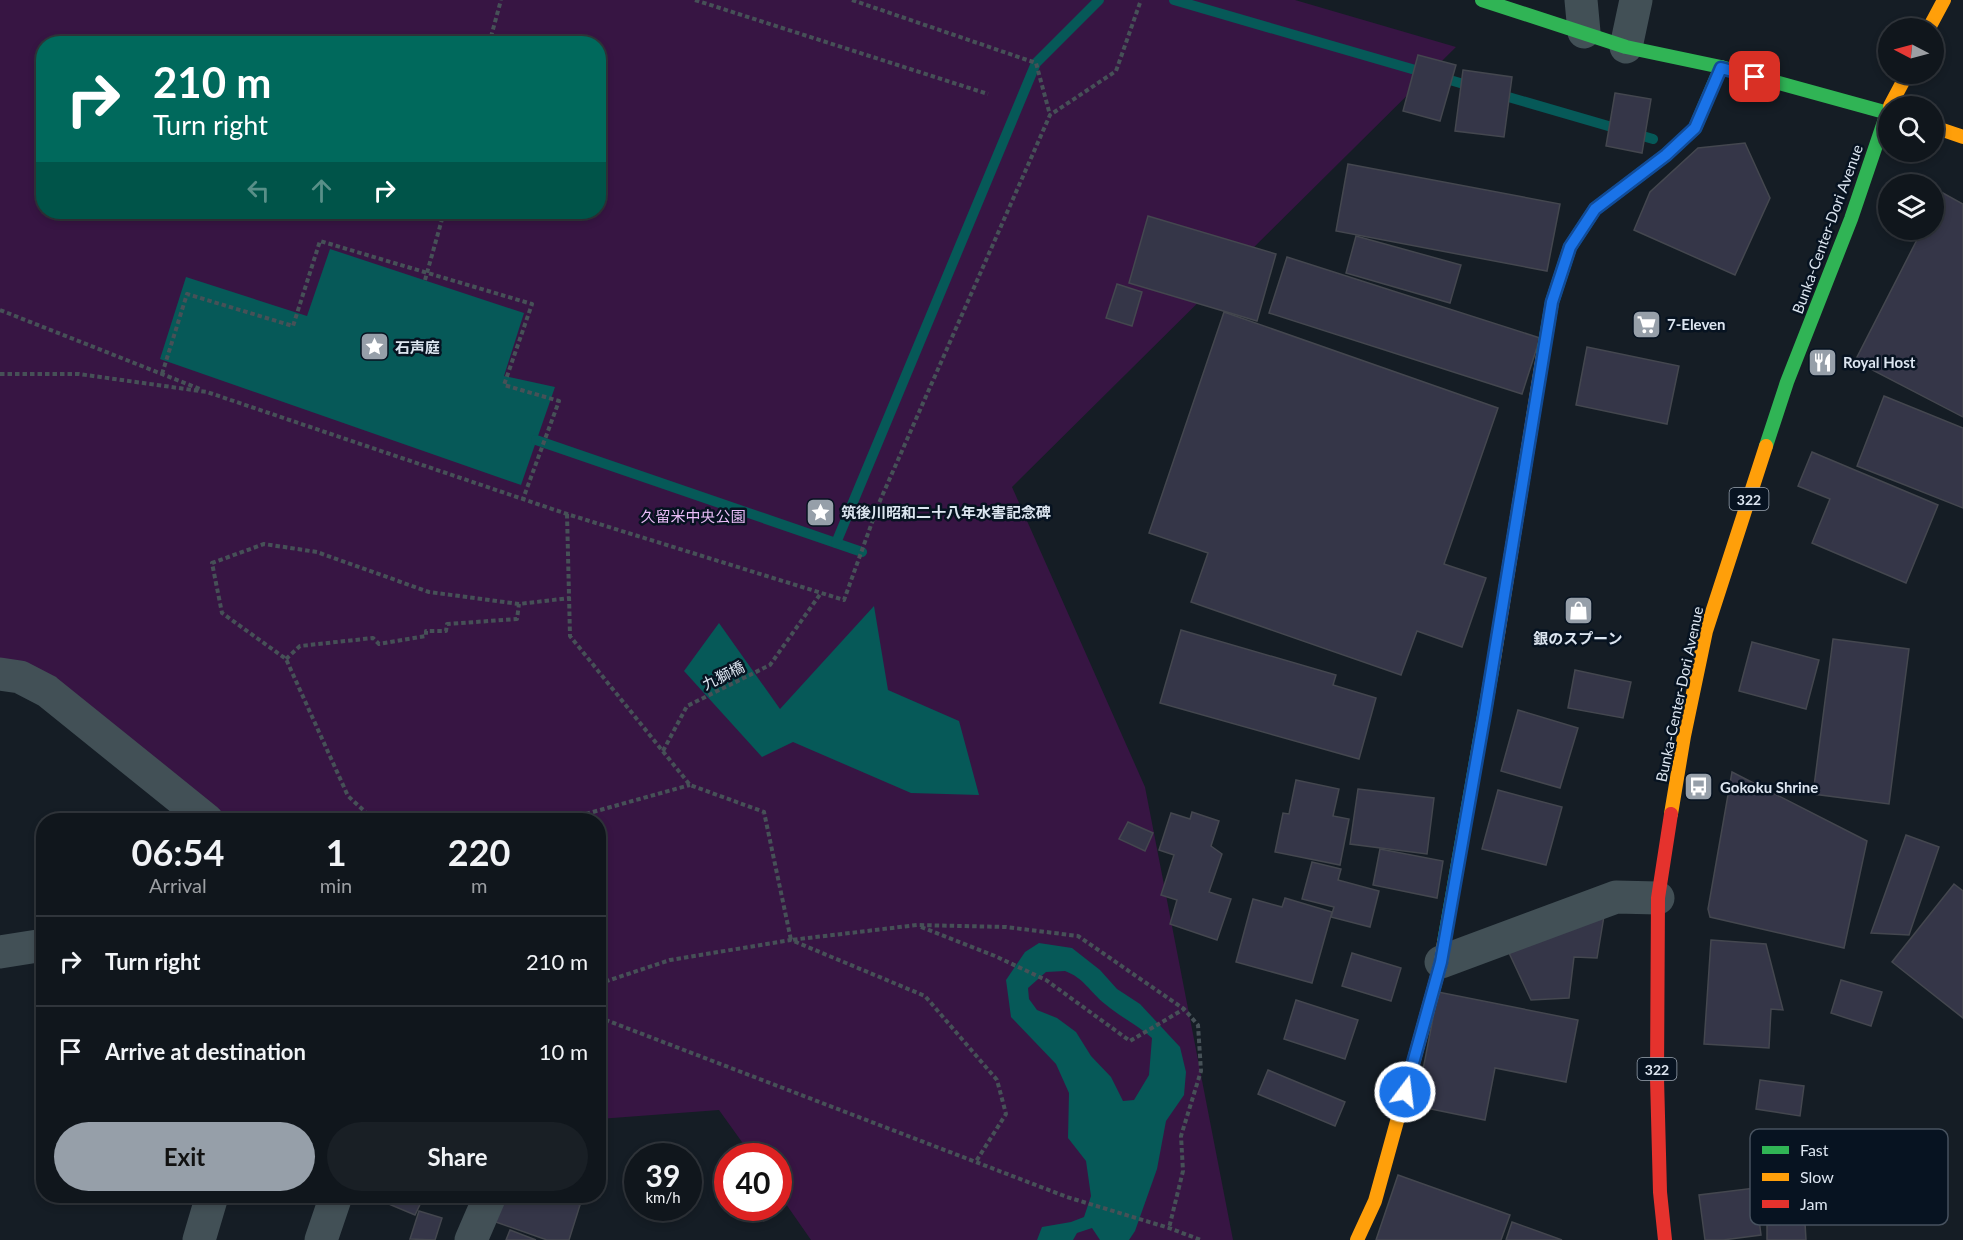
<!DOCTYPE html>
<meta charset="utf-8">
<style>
:root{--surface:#10161c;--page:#191f25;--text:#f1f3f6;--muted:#9c9fa3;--line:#30353b;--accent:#969fa9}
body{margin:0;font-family:Lato,"Noto Sans JP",sans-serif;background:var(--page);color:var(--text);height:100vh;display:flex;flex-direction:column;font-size:22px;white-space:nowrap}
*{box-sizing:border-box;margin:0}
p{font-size:20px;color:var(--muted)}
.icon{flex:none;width:33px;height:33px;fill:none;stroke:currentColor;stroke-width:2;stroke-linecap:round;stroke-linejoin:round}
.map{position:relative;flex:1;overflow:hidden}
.panel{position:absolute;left:36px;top:813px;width:570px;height:390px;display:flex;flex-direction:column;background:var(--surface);border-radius:24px;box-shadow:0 3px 9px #0003,0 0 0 2px var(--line)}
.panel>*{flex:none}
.hud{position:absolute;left:36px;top:36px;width:570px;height:183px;border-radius:24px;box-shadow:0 3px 9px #0003,0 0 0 2px var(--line);background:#00695c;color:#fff;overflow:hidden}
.needle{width:39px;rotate:276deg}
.buttons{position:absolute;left:1878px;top:18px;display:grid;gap:12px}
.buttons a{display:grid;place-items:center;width:66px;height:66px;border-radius:50%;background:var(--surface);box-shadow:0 3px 9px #0003,0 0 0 2px var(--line);font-size:30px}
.speed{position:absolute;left:624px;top:1143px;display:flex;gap:12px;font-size:30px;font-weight:700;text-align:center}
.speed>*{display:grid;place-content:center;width:78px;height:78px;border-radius:50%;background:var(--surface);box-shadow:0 3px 9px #0003,0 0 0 2px var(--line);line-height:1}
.speed small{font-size:15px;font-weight:400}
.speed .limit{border:9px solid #d22;background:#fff;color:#111}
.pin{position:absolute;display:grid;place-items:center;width:51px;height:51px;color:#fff;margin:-26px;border-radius:12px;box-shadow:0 3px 9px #0006}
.me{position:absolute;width:66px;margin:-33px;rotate:15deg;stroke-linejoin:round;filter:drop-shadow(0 0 4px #0008)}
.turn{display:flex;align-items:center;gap:21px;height:126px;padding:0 18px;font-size:27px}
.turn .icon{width:78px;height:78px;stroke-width:2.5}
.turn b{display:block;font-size:42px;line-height:51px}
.lanes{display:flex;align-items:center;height:57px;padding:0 18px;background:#0003;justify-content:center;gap:30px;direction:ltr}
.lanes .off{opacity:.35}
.eta{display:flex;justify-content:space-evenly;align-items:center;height:102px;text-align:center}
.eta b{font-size:36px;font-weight:700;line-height:42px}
.button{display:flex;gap:12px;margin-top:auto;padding:12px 18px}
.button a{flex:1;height:69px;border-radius:36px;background:var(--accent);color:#111;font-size:24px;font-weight:700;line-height:69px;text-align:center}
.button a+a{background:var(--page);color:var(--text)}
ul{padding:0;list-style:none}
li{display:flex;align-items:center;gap:18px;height:90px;padding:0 18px;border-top:2px solid var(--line)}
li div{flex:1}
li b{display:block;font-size:22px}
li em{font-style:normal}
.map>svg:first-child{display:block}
.green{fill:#371543;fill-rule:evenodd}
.water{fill:#065958;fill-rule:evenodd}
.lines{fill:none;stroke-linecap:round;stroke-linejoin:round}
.stream{stroke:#065958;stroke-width:10}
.building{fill:#353648;stroke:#44474f;stroke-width:1.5}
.path{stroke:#465157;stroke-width:4;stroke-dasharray:4.5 3;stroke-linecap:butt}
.street{stroke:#425056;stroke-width:33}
.fast{stroke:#30b455;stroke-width:14}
.slow{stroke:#ff9f0a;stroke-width:14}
.jam{stroke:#e5322d;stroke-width:14}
.route-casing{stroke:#114b97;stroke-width:15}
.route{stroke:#1a73e8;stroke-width:10}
.labels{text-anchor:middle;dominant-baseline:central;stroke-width:5;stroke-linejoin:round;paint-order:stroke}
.shield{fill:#071321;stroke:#9ca6b2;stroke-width:1.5}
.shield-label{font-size:14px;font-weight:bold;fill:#dce5f0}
.street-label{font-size:15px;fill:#dce5f0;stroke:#071321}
.poi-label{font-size:15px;font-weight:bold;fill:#dce5f0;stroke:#071321;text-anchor:start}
.park-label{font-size:15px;fill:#e9bdf7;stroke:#071321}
.key{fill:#071321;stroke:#47525f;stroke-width:1.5}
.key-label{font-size:16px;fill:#dce5f0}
</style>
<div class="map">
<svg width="1963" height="1240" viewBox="0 0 1963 1240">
<rect width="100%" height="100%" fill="#151d25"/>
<path class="green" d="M0 0H1295L1456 47 1012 487 1145 787 1233 1240H811L779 1194 778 1156H752L719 1110 599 1119 598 820H215L0 660ZM44 44H598V212H44Z"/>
<g class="water">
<polygon points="330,249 524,313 504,376 555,387 521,485 160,359 186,277 307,316"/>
<polygon points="874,606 888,690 959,721 979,795 911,793 793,742 762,757 684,671 719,623 780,709"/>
<path d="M1039 943 1072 948 1100 970 1117 989 1140 1004 1180 1047 1186 1072 1184 1095 1166 1121 1157 1169 1135 1231 1129 1240H1100L1092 1228 1077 1233 1073 1240H1037L1042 1227 1071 1222 1084 1217 1091 1196 1086 1161 1068 1138 1069 1093 1056 1064 1011 1017 1006 980 1025 952ZM1065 971C1084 978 1090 992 1105 1004 1120 1017 1138 1025 1152 1038L1149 1075 1134 1100 1123 1101 1111 1077 1091 1056 1076 1032 1057 1018 1037 1010 1029 999 1028 988 1046 972Z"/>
</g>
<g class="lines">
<g class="stream">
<polyline points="1174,0 1474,87"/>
<polyline points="1498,94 1653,139"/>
<polyline points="536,440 862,552"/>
<polyline points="836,543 1036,63 1099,0"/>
</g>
</g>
<g class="building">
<polygon points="1418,55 1456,65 1440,121 1403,111"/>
<polygon points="1463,70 1512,77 1504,137 1455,131"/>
<polygon points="1615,93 1651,99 1642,153 1606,146"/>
<polygon points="1745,143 1770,198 1735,275 1634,230 1650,192 1698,148"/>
<polygon points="1348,164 1560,204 1547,271 1336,231"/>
<polygon points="1941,192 1963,204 1963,417 1855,361 1922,230 1934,230 1934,207"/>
<polygon points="1148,216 1276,254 1257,321 1129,283"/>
<polygon points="1356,236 1461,265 1450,303 1346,273"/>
<polygon points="1287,257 1540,338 1522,394 1269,313"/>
<polygon points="1117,284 1142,292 1132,326 1106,318"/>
<polygon points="1224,312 1498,408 1444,564 1486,578 1462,647 1417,631 1401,675 1191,602 1208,553 1149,533"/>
<polygon points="1587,347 1679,366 1667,424 1576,405"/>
<polygon points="1884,396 1963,428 1963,508 1857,466"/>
<polygon points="1812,452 1938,505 1906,583 1812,543 1830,499 1798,486"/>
<polygon points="1181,630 1336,675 1333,685 1376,698 1359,759 1160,703"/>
<polygon points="1833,639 1909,649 1889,804 1813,794"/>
<polygon points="1752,642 1819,660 1806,709 1739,691"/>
<polygon points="1575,670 1631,682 1623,718 1568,708"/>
<polygon points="1518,710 1578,728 1560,788 1501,771"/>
<polygon points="1732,772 1867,841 1844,948 1710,917 1708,909"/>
<polygon points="1296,780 1339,789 1333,816 1349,819 1340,865 1275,852 1283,813 1289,814"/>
<polygon points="1358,789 1434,798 1427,854 1350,844"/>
<polygon points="1498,790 1562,807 1546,865 1482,849"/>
<polygon points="1192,812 1219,821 1211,846 1222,854 1209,892 1231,899 1217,940 1170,924 1177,900 1161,895 1174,855 1159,850 1171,813 1190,819"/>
<polygon points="1128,822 1153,833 1145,851 1119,839"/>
<polygon points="1906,835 1939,847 1909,935 1871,933"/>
<polygon points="1380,849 1443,861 1437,898 1373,885"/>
<polygon points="1312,862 1341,869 1338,880 1379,891 1370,927 1331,917 1334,907 1302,899"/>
<polygon points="1954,884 1963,891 1963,1018 1892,962"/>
<polygon points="1285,898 1332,912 1312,983 1236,962 1253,899 1282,907"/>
<polygon points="1604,916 1597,958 1574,957 1569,998 1531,1000 1509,953"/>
<polygon points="1711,940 1766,944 1783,1010 1771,1009 1769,1048 1704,1044"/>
<polygon points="1352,953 1401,968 1391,1001 1342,986"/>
<polygon points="1841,980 1882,992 1871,1026 1831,1013"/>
<polygon points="1438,992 1578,1020 1566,1082 1495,1068 1485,1120 1416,1106"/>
<polygon points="1296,1000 1358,1020 1345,1059 1284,1039"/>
<polygon points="1268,1070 1345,1102 1335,1126 1258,1094"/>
<polygon points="1760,1080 1804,1086 1800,1116 1756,1109"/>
<polygon points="1398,1175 1510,1215 1501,1240 1376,1240"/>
<polygon points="1755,1188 1761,1235 1723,1240 1705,1240 1699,1195"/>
<polygon points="373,1196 424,1196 415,1215 372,1197"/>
<polygon points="502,1196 554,1196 580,1205 569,1240 547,1240 493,1221"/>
<polygon points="419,1211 442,1218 435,1240 410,1239"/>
<polygon points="1512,1222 1562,1240 1506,1240"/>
<polygon points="1805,1223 1806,1240 1767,1240 1767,1225"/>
<polygon points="510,1230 536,1240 506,1240"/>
</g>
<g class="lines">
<g class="path">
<polyline points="695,0 988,94"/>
<polyline points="852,0 1036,63 1050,115"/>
<polyline points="489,44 501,0"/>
<polyline points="425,280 444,212"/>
<polyline points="0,310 200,389"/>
<polyline points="0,374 79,374 207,392 567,514 844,600 879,503 1050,115 1116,71 1141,0"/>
<polyline points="162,374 187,294 293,326 320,241 532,304 504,385 559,401 523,499"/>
<polyline points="567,514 570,636 690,785 764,812 791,940 917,925 1006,927 1078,936 1184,1009 1198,1025 1201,1071 1181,1136 1183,1171 1169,1228"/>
<polyline points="286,659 300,646 373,638 379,644 426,636 426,631 446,631 447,624 517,619 519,604"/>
<polyline points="663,751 687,706 770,665 821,593"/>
<polyline points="374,820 348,796 286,659 222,613 212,563 264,544 317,552 429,592 519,604 570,598"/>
<polyline points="564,820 690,785"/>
<polyline points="921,927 995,956 1046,980 1130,1041 1184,1009"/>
<polyline points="598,984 670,960 791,940 925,996 997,1080 1006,1114 975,1163"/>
<polyline points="598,1017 1067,1197 1169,1228 1201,1240"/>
</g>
<g class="street">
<polyline points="1581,0 1584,32"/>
<polyline points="1626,47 1636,0"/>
<polyline points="0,674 20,677 47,691 207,820"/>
<polyline points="0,952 44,945"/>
<polyline points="1441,962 1616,897 1658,898"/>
<polyline points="199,1240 212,1196"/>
<polyline points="321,1240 336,1196"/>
<polyline points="471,1240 490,1196"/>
</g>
<g class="fast">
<polyline points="1482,0 1626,47 1721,67 1888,113"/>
<polyline points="1543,355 1552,302 1570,247 1595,209 1666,155 1695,128 1721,67"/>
<polyline points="1766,446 1787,382 1851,219 1888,110"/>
<polyline points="1444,942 1493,665"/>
</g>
<g class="slow">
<polyline points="1929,28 1944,0"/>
<polyline points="1890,106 1907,74"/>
<polyline points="1934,127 1963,137"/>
<polyline points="1493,665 1543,355"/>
<polyline points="1671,814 1684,736 1706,631 1766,446"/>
<polyline points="1357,1240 1375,1201 1441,962 1444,942"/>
</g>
<polyline class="jam" points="1665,1240 1660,1192 1657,1078 1658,898 1671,814"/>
</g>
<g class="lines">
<defs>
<polyline id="route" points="1405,1092 1441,962 1485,712 1552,302 1570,247 1595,209 1666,155 1695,128 1721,68 1755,77"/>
</defs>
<use href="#route" class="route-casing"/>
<use href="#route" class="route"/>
</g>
<defs>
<symbol id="supermarket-square" viewBox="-11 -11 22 22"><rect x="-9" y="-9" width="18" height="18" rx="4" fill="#969fa9" stroke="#071321"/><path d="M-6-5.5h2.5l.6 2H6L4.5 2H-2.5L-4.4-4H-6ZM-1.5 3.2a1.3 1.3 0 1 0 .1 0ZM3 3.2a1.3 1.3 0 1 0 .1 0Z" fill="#fff"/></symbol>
<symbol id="sight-square" viewBox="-11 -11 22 22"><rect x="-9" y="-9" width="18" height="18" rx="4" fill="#969fa9" stroke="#071321"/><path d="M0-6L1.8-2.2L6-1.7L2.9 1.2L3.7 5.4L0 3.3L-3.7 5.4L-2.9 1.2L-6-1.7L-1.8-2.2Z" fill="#fff"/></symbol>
<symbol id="restaurant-square" viewBox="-11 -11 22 22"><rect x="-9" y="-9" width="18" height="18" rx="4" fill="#969fa9" stroke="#071321"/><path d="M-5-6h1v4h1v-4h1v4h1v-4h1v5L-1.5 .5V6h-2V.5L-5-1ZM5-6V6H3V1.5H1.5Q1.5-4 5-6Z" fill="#fff"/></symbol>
<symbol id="shop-square" viewBox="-11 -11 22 22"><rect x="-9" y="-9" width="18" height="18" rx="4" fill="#969fa9" stroke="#071321"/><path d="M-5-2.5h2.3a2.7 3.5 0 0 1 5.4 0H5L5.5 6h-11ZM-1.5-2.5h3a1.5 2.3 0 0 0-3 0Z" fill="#fff"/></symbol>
<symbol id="bus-square" viewBox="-11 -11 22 22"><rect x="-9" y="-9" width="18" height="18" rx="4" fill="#969fa9" stroke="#071321"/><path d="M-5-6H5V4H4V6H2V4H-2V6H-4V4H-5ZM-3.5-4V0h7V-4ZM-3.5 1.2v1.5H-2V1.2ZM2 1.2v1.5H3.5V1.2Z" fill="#fff"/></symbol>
</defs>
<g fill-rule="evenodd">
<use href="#supermarket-square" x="1630" y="308" width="33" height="33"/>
<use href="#sight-square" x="358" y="330" width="33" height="33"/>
<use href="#restaurant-square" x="1806" y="346" width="33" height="33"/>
<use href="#sight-square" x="804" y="496" width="33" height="33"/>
<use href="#shop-square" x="1562" y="594" width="33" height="33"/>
<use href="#bus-square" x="1682" y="770" width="33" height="33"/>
</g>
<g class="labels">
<g class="shield">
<rect x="1729.5" y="488" width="39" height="22" rx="4.5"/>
<rect x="1637.5" y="1058" width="39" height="22" rx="4.5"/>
</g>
<g class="shield-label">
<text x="1749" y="499">322</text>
<text x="1657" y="1069">322</text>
</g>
<g class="street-label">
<text transform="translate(1827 229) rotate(-70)">Bunka-Center-Dori Avenue</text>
<text transform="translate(723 675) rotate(-26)">九獅橋</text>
<text transform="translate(1679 694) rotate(-78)">Bunka-Center-Dori Avenue</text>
</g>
<g class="poi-label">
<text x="1667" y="324">7-Eleven</text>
<text x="395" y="347">石声庭</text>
<text x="1843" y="362">Royal Host</text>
<text x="841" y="512">筑後川昭和二十八年水害記念碑</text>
<text x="1578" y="638" text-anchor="middle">銀のスプーン</text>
<text x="1720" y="787">Gokoku Shrine</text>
</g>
<g class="park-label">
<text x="693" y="516">久留米中央公園</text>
</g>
</g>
<rect x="1750" y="1129" width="198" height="96" rx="9" class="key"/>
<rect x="1762" y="1146" width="27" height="8" fill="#30b455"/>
<rect x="1762" y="1173" width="27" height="8" fill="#ff9f0a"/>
<rect x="1762" y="1200" width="27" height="8" fill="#e5322d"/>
<g class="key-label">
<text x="1800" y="1156">Fast</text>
<text x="1800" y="1183">Slow</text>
<text x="1800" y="1210">Jam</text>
</g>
</svg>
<div class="buttons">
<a><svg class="needle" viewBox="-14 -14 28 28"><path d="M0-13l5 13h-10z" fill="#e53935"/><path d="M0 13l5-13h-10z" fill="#9c9fa3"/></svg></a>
<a><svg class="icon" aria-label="search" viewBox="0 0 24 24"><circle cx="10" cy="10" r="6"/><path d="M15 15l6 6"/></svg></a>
<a><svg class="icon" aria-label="layers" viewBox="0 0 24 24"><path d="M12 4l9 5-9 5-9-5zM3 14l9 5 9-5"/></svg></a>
</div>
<div class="speed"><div>39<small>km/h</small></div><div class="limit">40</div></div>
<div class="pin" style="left:1755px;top:77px;background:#d93025"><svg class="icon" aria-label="arrive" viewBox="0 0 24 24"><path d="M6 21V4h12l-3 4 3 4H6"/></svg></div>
<svg class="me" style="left:1405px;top:1092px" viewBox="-20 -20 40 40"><circle r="17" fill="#1a73e8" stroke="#fff" stroke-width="3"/><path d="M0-11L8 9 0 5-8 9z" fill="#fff"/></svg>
<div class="hud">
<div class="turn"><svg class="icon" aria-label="right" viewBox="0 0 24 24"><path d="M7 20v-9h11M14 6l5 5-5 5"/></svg><div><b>210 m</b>Turn right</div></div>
<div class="lanes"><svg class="icon off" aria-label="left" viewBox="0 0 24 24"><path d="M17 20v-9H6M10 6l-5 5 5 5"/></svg><svg class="icon off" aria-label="ahead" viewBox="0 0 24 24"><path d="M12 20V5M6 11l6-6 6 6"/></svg><svg class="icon" aria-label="right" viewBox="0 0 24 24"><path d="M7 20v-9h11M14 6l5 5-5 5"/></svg></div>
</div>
<section class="panel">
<div class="eta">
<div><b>06:54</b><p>Arrival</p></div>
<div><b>1</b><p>min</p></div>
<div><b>220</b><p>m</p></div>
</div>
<ul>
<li><svg class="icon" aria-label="right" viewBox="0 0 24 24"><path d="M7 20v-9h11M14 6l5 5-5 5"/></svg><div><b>Turn right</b></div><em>210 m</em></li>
<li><svg class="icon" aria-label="arrive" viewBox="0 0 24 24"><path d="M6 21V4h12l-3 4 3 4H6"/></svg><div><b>Arrive at destination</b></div><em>10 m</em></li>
</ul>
<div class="button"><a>Exit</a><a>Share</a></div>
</section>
</div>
